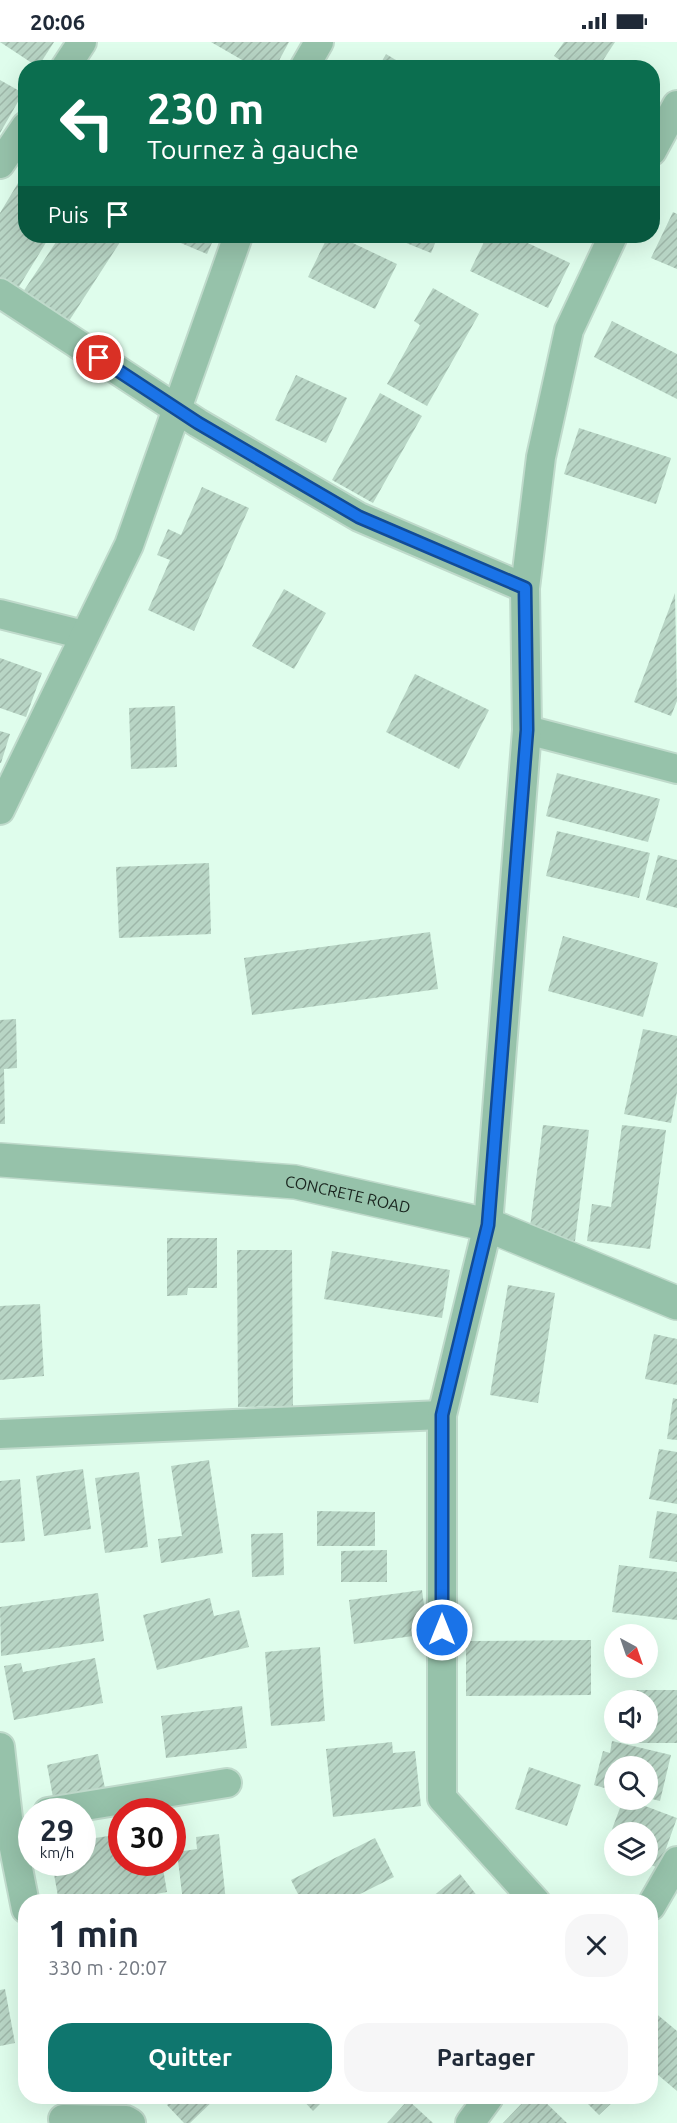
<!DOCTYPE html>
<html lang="fr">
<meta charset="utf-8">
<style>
:root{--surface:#fff;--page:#f6f6f7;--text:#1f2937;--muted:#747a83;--accent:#0f766e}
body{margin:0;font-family:Ubuntu,sans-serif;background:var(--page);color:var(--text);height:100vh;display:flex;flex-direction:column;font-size:22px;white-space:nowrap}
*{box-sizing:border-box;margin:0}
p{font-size:20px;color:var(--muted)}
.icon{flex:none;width:33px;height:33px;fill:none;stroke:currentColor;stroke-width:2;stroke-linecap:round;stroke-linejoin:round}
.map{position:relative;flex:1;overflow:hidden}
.details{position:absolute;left:18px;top:1852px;width:640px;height:210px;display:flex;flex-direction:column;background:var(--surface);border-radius:24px;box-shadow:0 6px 24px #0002}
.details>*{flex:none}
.top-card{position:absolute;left:18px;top:18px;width:642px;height:183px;border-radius:24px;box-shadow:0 6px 24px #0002;background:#0b6e4f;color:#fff;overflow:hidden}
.needle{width:39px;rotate:140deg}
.controls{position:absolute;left:604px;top:1582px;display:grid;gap:12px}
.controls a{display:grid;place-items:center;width:54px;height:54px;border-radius:50%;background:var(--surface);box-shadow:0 6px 24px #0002;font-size:30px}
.speed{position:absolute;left:18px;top:1756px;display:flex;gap:12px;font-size:30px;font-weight:700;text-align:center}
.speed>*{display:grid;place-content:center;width:78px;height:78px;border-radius:50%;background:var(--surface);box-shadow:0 6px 24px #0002;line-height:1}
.speed small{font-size:15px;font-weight:400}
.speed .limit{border:9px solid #d22;background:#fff;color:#111}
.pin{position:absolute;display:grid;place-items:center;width:51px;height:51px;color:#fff;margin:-26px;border:3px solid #fff;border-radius:50%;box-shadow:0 2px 6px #0007}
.me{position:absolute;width:66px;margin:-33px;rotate:0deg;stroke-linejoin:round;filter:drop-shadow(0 0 4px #0008)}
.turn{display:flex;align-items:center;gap:21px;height:126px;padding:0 30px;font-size:27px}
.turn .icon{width:78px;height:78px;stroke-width:2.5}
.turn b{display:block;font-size:42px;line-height:51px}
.then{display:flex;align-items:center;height:57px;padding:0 30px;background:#0003;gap:12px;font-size:22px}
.round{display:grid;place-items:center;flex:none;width:63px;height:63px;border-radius:24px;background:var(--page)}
.head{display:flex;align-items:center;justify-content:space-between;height:102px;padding:0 30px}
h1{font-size:36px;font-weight:700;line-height:45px}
.action{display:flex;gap:12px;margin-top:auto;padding:12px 30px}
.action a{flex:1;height:69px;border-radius:24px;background:var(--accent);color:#fff;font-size:24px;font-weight:700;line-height:69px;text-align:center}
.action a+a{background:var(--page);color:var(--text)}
.status{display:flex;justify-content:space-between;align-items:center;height:42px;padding:0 30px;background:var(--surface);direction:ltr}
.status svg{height:16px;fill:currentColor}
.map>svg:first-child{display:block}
.building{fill:url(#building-hatch)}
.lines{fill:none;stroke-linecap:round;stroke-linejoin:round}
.minor-casing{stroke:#bfdacb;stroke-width:32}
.tertiary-casing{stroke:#bfdacb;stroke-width:36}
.minor{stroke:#96c2aa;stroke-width:28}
.tertiary{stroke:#96c2aa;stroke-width:33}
.route-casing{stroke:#114b97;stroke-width:15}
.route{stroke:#1a73e8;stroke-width:10}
.labels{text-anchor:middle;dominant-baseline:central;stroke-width:6;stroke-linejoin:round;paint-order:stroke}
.street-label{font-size:16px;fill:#19241e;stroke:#dffdec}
</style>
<div class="status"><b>20:06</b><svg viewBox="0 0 49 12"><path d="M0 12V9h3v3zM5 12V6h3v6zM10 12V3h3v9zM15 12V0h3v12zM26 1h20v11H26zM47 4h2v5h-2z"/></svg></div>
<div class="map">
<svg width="677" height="2081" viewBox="0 0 677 2081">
<defs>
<pattern id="building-hatch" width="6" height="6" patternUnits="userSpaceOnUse" patternTransform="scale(1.5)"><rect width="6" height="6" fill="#b8d5c5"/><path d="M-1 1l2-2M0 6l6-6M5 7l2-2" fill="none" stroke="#9eb7a9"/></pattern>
</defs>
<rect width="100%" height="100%" fill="#dffdec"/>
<g class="building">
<polygon points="0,0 54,0 38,25"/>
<polygon points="211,0 289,0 275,26 256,26"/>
<polygon points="564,0 615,0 598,26 571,26 554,14"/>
<polygon points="386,12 409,26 378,26"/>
<polygon points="0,38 23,51 0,91"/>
<polygon points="21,136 26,138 26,194 50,194 14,253 0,244 0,171"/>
<polygon points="673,170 677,172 677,227 651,216"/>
<polygon points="60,194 124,194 69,279 23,250"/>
<polygon points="164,194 215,194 207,212"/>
<polygon points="328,194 338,194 397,222 375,267 308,235"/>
<polygon points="389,194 438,194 431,211"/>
<polygon points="487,194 513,194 570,221 548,266 470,229"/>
<polygon points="433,246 479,272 427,364 387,342 420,283 414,279"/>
<polygon points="612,279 677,312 677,357 594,315"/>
<polygon points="296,333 347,356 326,401 275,378"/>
<polygon points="380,351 422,374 373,461 332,438"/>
<polygon points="579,386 671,416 656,462 564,432"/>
<polygon points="202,445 249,466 194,589 148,568 170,518 157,513 168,487 181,493"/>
<polygon points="284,547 326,571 294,627 252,604"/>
<polygon points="675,551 677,659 671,674 634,660"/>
<polygon points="0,616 42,631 26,675 0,666"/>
<polygon points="415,632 489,668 459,727 386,690"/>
<polygon points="175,664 177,725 131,727 129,666"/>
<polygon points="0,689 10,692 1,721 0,721"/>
<polygon points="557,731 660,757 648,800 546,774"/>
<polygon points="557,789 650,811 639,856 546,834"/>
<polygon points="658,813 677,818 677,866 646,858"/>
<polygon points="209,821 211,892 119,896 116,825"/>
<polygon points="430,890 438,947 252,973 244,916"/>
<polygon points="563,894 658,921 643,975 548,949"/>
<polygon points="16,977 17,1026 4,1027 5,1082 0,1082 0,978"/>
<polygon points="643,987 677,994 677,1050 671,1081 624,1072"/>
<polygon points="543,1083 589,1088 575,1199 529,1193"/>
<polygon points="622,1083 666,1088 650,1207 587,1199 592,1162 611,1165"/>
<polygon points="167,1196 217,1196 217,1246 188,1246 187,1253 167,1254"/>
<polygon points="237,1208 292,1208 293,1364 238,1365"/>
<polygon points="332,1209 450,1228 442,1276 324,1257"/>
<polygon points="508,1243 555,1251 538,1361 490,1353"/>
<polygon points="40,1262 44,1334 0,1338 0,1264"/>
<polygon points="654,1292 677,1297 677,1343 645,1337"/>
<polygon points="673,1356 677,1357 677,1398 667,1397"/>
<polygon points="659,1407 677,1410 677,1462 649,1457"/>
<polygon points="209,1418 223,1511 161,1521 158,1497 182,1494 171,1424"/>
<polygon points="83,1427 91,1487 44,1494 36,1434"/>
<polygon points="139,1430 148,1505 105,1511 95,1436"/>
<polygon points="20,1437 25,1499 0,1501 0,1439"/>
<polygon points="317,1469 375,1470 375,1504 317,1504"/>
<polygon points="657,1469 677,1472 677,1520 649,1516"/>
<polygon points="283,1491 284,1533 252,1535 251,1492"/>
<polygon points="387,1508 387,1540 341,1540 341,1509"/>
<polygon points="619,1523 677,1530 677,1578 612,1570"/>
<polygon points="422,1548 428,1592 354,1602 349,1558"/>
<polygon points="98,1551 104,1599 1,1614 0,1565"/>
<polygon points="210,1556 214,1574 239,1568 249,1605 157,1628 143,1573"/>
<polygon points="591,1598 591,1653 466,1654 466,1599"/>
<polygon points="320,1605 325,1679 271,1684 265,1610"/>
<polygon points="95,1616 103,1661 14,1678 4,1624 21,1621 23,1630"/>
<polygon points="630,1648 677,1648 677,1701 630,1701 630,1692 648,1692 648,1659 630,1659"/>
<polygon points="242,1664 247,1706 166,1716 161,1674"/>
<polygon points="612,1699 671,1713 660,1759 648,1756 648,1725 615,1725 615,1749 594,1743 603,1709 610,1711"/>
<polygon points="392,1700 393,1711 415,1709 421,1764 333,1775 326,1707"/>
<polygon points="98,1712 107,1756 55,1766 47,1723"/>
<polygon points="529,1725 581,1743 567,1784 515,1767"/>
<polygon points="623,1758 629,1758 677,1776 659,1826 648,1822 648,1791 615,1791 615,1809 605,1806"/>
<polygon points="122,1792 122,1821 162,1821 167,1850 112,1860 59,1860 52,1821 82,1821 82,1798"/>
<polygon points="219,1792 226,1860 183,1860 177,1810 197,1807 196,1795"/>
<polygon points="375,1796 394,1835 344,1860 302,1860 291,1838"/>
<polygon points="460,1832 482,1860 426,1860"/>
<polygon points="5,1947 15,2001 0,2004 0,1948"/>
<polygon points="653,1969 677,1989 677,2049 651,2027"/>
<polygon points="76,2055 103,2055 103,2056 78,2061"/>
<polygon points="175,2055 217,2055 190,2081 184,2081 167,2063"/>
<polygon points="300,2055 327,2055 313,2069"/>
<polygon points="528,2055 540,2055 567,2081 503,2081"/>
<polygon points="581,2055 618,2055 599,2073"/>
<polygon points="408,2058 433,2081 387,2081"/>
</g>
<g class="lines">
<defs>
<g id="minor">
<polyline points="65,26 82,0"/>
<polyline points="304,26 319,0"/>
<polyline points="652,109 677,63"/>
<polyline points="0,122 26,84"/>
<polyline points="0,251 198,381 359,475 525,546"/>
<polyline points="0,572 84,593"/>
<polyline points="527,688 677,727"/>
<polyline points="0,768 129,503 238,194"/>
<polyline points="0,1392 442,1373"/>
<polyline points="0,1705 8,1776 26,1867"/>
<polyline points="48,1770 227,1741"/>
<polyline points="536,1860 442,1756 442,1373 488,1183 527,688 525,546 541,415 569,288 613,194"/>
<polyline points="651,1864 677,1819"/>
<polyline points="63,2077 126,2078 131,2081"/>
<polyline points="470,2081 489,2055"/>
</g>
<g id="tertiary">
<path id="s1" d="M0 1118 295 1140 488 1183 677 1261"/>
</g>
</defs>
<use href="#minor" class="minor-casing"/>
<use href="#tertiary" class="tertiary-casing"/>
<use href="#minor" class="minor"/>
<use href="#tertiary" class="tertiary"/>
</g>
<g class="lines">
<defs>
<polyline id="route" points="99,316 198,381 359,475 525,546 527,688 488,1183 442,1373 442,1588"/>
</defs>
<use href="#route" class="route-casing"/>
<use href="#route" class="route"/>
</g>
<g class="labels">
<g class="street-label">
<text stroke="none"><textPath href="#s1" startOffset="350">CONCRETE ROAD</textPath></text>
</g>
</g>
</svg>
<div class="controls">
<a><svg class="needle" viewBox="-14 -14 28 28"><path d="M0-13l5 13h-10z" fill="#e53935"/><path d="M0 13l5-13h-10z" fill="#747a83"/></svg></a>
<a><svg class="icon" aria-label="sound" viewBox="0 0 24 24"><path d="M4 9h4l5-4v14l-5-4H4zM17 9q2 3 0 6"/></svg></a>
<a><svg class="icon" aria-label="search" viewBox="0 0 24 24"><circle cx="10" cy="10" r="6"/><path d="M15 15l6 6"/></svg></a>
<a><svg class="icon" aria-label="layers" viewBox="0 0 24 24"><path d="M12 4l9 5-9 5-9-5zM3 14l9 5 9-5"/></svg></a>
</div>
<div class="speed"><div>29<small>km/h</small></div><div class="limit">30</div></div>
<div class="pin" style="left:99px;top:316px;background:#d93025"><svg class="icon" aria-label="arrive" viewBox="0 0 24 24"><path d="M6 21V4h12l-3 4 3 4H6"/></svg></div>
<svg class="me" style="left:442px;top:1588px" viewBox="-20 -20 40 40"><circle r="17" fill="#1a73e8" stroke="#fff" stroke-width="3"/><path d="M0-11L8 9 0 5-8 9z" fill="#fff"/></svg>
<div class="top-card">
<div class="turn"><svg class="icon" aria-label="left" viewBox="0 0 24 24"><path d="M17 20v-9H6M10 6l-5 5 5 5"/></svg><div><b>230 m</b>Tournez à gauche</div></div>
<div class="then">Puis<svg class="icon" aria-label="arrive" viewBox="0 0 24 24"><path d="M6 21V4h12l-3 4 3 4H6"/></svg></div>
</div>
<section class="details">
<div class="head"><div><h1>1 min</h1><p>330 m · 20:07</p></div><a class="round"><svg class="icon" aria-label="close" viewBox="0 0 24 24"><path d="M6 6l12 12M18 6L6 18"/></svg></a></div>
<div class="action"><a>Quitter</a><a>Partager</a></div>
</section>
</div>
